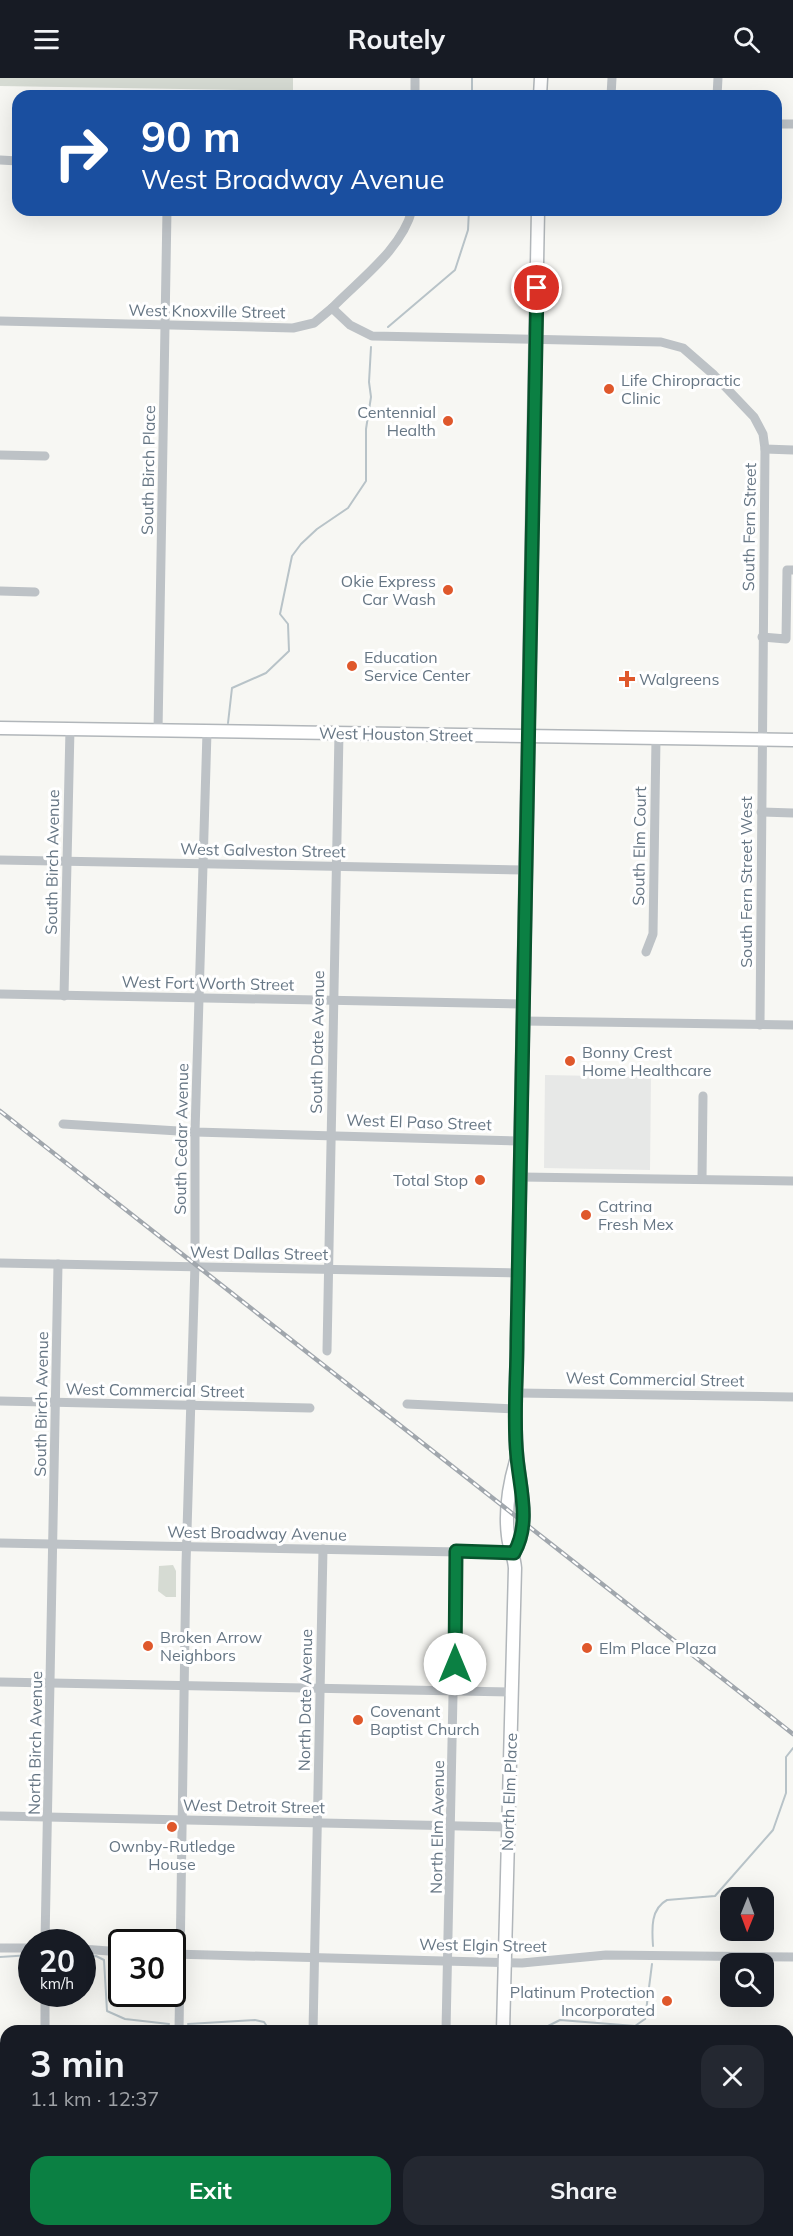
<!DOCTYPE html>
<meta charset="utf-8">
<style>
:root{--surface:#171b24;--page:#242831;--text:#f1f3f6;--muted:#9ea1a6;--accent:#0b8043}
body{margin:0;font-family:Mulish,sans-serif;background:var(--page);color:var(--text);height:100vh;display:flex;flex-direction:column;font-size:22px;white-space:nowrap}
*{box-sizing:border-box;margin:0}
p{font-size:20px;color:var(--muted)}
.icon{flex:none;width:33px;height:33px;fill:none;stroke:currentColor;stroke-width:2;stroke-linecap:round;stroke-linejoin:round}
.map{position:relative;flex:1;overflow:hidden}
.side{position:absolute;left:0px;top:1947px;width:794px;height:212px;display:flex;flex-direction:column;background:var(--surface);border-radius:18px 18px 0 0;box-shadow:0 6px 24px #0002}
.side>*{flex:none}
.top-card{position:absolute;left:12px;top:12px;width:770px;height:126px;border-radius:18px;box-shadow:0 6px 24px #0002;background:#1a4fa0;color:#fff;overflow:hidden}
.needle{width:39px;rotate:181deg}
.fabs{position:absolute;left:720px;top:1809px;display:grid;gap:12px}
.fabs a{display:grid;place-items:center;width:54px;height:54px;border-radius:12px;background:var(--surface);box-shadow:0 6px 24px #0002;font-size:30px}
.speed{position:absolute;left:18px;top:1851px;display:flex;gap:12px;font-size:30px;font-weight:700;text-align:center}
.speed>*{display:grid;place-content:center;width:78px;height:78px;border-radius:50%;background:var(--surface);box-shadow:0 6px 24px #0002;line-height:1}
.speed small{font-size:15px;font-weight:400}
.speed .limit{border:3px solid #111;border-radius:9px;background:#fff;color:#111}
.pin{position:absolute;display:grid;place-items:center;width:51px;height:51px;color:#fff;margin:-26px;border:3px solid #fff;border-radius:50%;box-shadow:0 2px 6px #0007}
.me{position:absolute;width:66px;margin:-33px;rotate:0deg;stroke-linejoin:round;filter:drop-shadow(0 0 4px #0008)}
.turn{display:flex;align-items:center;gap:21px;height:126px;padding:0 30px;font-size:27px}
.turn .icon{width:78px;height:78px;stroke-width:2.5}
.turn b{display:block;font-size:42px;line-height:51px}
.round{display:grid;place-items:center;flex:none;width:63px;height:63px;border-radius:18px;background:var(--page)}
.overview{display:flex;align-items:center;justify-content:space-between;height:102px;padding:0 30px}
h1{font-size:36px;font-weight:700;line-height:45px}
.primary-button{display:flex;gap:12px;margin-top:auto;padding:12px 30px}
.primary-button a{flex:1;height:69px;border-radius:18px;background:var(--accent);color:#fff;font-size:24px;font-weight:700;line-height:69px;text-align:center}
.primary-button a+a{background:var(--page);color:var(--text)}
header{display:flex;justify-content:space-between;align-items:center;height:78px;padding:0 30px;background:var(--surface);font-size:27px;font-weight:700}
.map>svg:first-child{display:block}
.built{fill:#e7e8e7}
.green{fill:#d6dbd3}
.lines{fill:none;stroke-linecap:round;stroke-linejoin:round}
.stream{stroke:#b8c3c8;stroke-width:2}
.major-casing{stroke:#b1b6ba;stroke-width:15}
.minor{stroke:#bdc2c6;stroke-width:9}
.major{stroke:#fff;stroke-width:12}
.rail-casing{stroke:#a1a7ad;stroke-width:4.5}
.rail{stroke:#fff;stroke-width:2;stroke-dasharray:7;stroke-linecap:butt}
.route-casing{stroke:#07532c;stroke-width:15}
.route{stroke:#0b8043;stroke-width:10}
.poi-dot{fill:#df582b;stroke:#fff;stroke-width:2}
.labels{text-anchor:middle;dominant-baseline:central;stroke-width:6;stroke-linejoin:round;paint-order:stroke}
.street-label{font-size:16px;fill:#667684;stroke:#fff}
.poi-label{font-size:16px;fill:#667684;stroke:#fff;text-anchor:start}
</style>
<header><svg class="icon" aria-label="menu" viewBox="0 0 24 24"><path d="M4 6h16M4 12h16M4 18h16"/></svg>Routely<svg class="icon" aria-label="search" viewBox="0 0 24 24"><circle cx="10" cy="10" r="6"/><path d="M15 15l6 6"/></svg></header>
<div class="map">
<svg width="793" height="2158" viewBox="0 0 793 2158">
<rect width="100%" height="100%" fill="#f7f7f3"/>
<polygon class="built" points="545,997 651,999 650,1092 544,1090"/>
<g class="green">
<polygon points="0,0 293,0 293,13 0,8"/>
<polygon points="173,1487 176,1493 176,1519 166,1519 158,1513 159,1488"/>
<polygon points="788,2044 793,2044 793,2132 788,2127"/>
</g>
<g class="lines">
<g class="stream">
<polyline points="472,0 472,18"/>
<polyline points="388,249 455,192 468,152 469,132"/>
<polyline points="228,645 232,610 266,595 289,573 288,546 280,536 292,478 301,466 317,451 348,430 366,403 366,351 371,319 369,304 371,269"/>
<path d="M653 1868C652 1852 650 1831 667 1822L715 1818 773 1752 786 1715V1679L793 1670"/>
<polyline points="0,1879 32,1877"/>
<polyline points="82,1879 96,1878 104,1882 107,1933 125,1941 169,1946"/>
<polyline points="188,1946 255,1942 264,1944 270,1953"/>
<polyline points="538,1953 560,1942 635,1948 645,1941 652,1886"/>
<polyline points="479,2156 480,2158"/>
</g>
<defs>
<g id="major">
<polyline points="540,18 541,0"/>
<polyline points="0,650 793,662"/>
<path d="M514 1475C531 1445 520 1411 517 1379 513 1341 517 1301 517 1263L538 132"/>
<path d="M503 1953 515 1490C514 1477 509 1470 508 1458 505 1434 509 1407 516 1383"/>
<polyline points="499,2158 500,2152"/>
</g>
</defs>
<use href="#major" class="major-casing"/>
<g class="minor">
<polyline points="415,18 415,0"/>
<polyline points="611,18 612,0"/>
<polyline points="717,18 718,0"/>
<polyline points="776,46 793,46"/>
<polyline points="0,82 18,83"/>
<path d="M332 230C359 202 402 171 412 132"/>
<polyline points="0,243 293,250 314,245 332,230 350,247 372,258 661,264 683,270 714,297 754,339 763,356 765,371 760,947"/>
<polyline points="765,371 793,372"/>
<polyline points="0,377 45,378"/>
<polyline points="0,513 35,514"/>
<polyline points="762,559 786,561 787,492 793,492"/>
<polyline points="158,653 167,132"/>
<polyline points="761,734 793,735"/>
<polyline points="0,782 526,792"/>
<polyline points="646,874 653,856 656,661"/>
<polyline points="0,916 523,926"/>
<polyline points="64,918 70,651"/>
<polyline points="523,943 793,947"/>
<polyline points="63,1046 195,1054 521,1063"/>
<polyline points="521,1099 793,1103"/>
<polyline points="702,1101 703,1018"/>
<polyline points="0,1185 518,1195"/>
<polyline points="327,1273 339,655"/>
<polyline points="517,1315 793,1319"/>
<polyline points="0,1323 310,1330"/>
<polyline points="407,1326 517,1331"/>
<polyline points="0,1465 514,1475"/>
<polyline points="0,1604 512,1614"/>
<polyline points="0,1738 507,1749"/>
<polyline points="45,1864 58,1186"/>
<polyline points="0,1870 32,1870"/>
<polyline points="82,1871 122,1874"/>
<polyline points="172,1876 522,1885 606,1877 793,1879"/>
<polyline points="45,1953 45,1916"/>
<polyline points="179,1953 186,1486 195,1186 195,1054 207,654"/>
<polyline points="313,1953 323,1471"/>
<polyline points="446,1953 456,1473"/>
<polyline points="0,2006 6,2006"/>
<polyline points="788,2021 793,2021"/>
<polyline points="40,2158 40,2152"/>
<polyline points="175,2158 175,2152"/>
<polyline points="308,2158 308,2152"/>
<polyline points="442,2158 442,2152"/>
</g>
<use href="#major" class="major"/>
<defs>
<polyline id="rail" points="0,1033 793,1656"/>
</defs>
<use href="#rail" class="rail-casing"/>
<use href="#rail" class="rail"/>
</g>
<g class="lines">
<defs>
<path id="route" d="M455 1586 456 1473 514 1475C531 1445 520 1411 517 1379 513 1341 517 1301 517 1263L537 210"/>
</defs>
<use href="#route" class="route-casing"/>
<use href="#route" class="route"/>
</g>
<g class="poi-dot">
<circle cx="609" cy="311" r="6"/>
<circle cx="448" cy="343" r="6"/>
<circle cx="448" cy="512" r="6"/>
<circle cx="352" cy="588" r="6"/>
<path d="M624 592h6v6h6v6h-6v6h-6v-6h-6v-6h6z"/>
<circle cx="570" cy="983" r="6"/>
<circle cx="480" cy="1102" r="6"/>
<circle cx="586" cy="1137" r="6"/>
<circle cx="148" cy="1568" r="6"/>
<circle cx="587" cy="1570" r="6"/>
<circle cx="358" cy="1642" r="6"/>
<circle cx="172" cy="1749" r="6"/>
<circle cx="667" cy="1923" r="6"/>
</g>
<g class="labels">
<g class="street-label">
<text transform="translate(207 233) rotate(1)">West Knoxville Street</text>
<text transform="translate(148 392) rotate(-89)">South Birch Place</text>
<text transform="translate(749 449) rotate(-89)">South Fern Street</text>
<text transform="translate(396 656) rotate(1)">West Houston Street</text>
<text transform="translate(639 768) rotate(-89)">South Elm Court</text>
<text transform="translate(263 772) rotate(1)">West Galveston Street</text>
<text transform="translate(52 784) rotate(-89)">South Birch Avenue</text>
<text transform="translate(746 804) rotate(-90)">South Fern Street West</text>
<text transform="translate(208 905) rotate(1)">West Fort Worth Street</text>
<text transform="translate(317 964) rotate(-89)">South Date Avenue</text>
<text transform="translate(419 1044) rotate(2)">West El Paso Street</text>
<text transform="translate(181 1061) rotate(-89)">South Cedar Avenue</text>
<text transform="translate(259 1175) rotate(1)">West Dallas Street</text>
<text transform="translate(655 1301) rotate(1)">West Commercial Street</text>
<text transform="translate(155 1312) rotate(1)">West Commercial Street</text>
<text transform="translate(41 1326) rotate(-89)">South Birch Avenue</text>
<text transform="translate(257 1455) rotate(1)">West Broadway Avenue</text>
<text transform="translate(305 1622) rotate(-89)">North Date Avenue</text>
<text transform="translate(35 1665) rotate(-89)">North Birch Avenue</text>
<text transform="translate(509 1714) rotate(-88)">North Elm Place</text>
<text transform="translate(254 1728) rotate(1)">West Detroit Street</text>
<text transform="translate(437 1749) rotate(-89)">North Elm Avenue</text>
<text transform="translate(483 1867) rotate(1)">West Elgin Street</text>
</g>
<g class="poi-label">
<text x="621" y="302">Life Chiropractic<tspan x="621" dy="18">Clinic</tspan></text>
<text x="436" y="334" text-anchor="end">Centennial<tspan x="436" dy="18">Health</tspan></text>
<text x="436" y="503" text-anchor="end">Okie Express<tspan x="436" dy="18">Car Wash</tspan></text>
<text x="364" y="579">Education<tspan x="364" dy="18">Service Center</tspan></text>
<text x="639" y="601">Walgreens</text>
<text x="582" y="974">Bonny Crest<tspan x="582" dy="18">Home Healthcare</tspan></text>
<text x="468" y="1102" text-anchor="end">Total Stop</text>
<text x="598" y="1128">Catrina<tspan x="598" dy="18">Fresh Mex</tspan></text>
<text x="160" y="1559">Broken Arrow<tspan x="160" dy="18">Neighbors</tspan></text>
<text x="599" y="1570">Elm Place Plaza</text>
<text x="370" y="1633">Covenant<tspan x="370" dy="18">Baptist Church</tspan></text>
<text x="172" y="1768" text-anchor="middle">Ownby-Rutledge<tspan x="172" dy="18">House</tspan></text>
<text x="655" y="1914" text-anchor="end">Platinum Protection<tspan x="655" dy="18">Incorporated</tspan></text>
</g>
</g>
</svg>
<div class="fabs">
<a><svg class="needle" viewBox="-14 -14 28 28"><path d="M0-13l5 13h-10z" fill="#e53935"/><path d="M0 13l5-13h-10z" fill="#9ea1a6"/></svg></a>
<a><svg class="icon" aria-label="search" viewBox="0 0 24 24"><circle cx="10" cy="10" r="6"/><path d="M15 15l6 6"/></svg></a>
</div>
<div class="speed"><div>20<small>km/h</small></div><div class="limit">30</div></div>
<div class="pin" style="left:537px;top:210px;background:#d93025"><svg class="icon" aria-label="arrive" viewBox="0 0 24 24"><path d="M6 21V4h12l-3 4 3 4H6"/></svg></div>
<svg class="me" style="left:455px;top:1586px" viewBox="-20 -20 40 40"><circle r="19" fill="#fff"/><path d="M0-13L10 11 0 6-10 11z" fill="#0b8043"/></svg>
<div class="top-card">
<div class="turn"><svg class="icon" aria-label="right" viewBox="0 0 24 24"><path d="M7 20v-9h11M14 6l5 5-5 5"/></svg><div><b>90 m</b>West Broadway Avenue</div></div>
</div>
<section class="side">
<div class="overview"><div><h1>3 min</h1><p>1.1 km · 12:37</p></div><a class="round"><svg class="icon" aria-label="close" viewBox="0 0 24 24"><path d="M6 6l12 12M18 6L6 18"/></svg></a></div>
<div class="primary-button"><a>Exit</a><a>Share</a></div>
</section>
</div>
